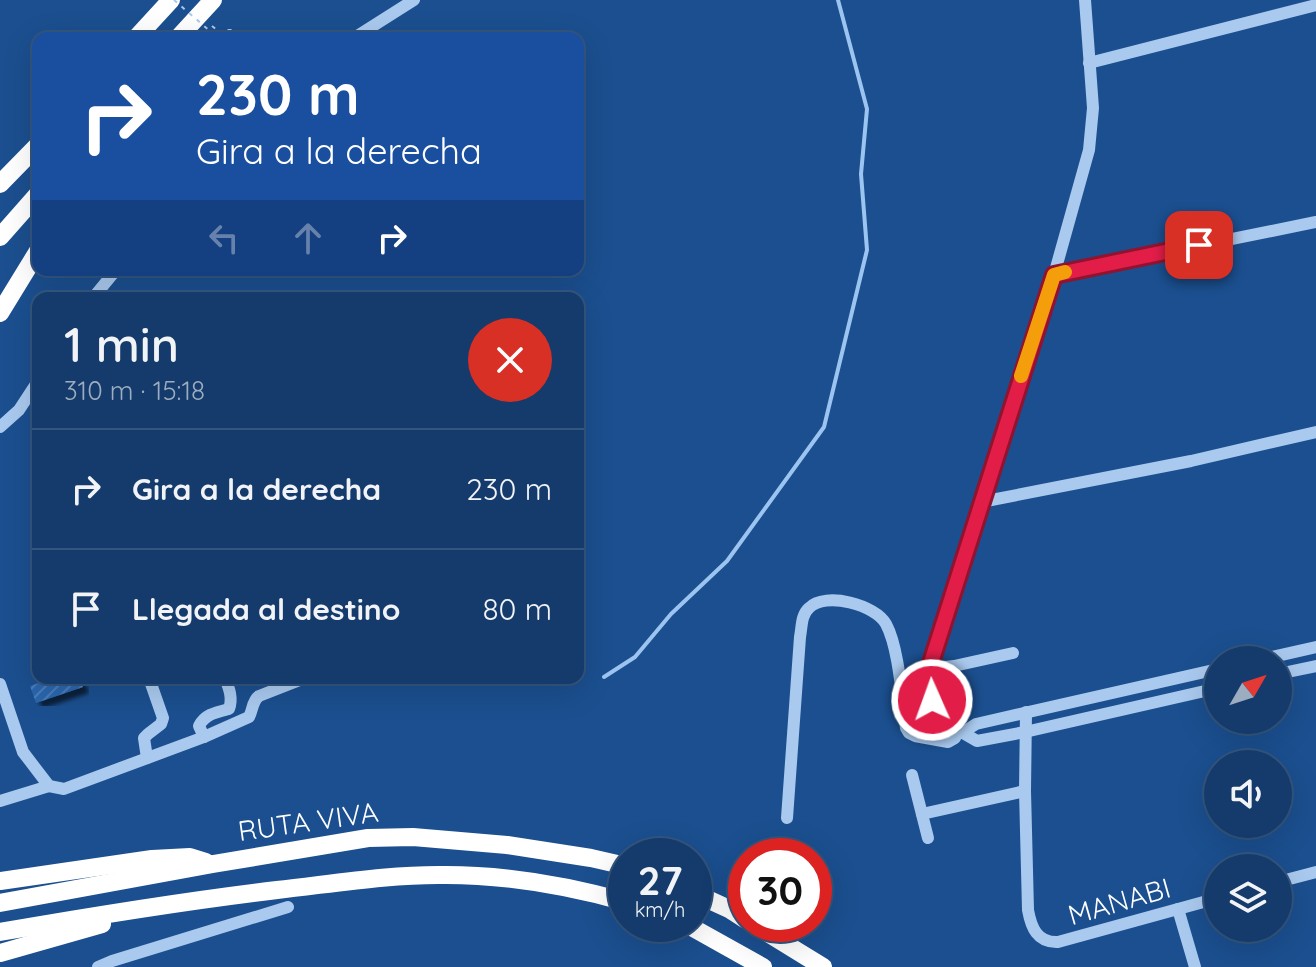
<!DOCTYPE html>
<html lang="es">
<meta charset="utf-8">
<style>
:root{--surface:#143b6b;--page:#1d4271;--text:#f1f3f6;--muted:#9dadc1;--line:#33557e}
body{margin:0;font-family:Quicksand,sans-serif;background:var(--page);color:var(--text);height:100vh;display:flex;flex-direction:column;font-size:30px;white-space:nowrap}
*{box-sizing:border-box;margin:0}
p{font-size:26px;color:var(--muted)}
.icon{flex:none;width:44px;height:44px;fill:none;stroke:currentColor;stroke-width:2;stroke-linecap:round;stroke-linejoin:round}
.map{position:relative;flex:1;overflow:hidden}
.details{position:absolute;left:32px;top:292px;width:552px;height:392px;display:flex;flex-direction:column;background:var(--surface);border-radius:16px;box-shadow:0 8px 32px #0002,0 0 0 2px var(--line)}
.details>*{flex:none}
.guide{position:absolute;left:32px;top:32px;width:552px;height:244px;border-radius:16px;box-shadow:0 8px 32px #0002,0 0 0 2px var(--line);background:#1a4fa0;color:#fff;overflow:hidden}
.needle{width:52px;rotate:51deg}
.buttons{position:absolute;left:1204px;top:646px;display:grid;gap:16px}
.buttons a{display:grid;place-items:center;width:88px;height:88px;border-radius:50%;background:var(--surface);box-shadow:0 8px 32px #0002,0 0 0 2px var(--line);font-size:40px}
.speed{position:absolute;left:608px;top:838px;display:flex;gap:16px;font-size:40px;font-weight:700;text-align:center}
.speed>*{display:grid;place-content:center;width:104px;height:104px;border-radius:50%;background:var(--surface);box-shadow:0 8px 32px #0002,0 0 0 2px var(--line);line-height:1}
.speed small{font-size:20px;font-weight:400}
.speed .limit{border:12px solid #d22;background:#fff;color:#111}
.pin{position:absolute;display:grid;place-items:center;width:68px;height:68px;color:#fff;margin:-34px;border-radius:16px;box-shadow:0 4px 12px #0006}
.me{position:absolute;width:88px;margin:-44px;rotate:358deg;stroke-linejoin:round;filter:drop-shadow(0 0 6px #0008)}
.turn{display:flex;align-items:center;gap:28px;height:168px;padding:0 32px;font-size:36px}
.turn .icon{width:104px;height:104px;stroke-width:2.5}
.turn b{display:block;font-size:56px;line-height:68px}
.lanes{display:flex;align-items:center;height:76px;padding:0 32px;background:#0003;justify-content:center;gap:40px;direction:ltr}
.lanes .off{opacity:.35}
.round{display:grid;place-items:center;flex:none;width:84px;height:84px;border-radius:42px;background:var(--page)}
.headline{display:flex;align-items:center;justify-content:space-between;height:136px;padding:0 32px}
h1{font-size:48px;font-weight:600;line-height:60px}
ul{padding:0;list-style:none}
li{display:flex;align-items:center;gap:24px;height:120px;padding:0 32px;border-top:2px solid var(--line)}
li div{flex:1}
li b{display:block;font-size:30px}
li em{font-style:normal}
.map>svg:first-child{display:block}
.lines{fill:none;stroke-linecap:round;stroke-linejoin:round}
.stream{stroke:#9cc4f0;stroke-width:4}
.building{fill:url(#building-hatch);filter:url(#shadow)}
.path{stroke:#a9c9ee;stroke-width:2;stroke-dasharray:4 6;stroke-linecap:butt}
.minor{stroke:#a9c9ee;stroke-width:12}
.highway{stroke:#fff;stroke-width:18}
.path-bridge{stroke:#a9c9ee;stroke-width:2;stroke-dasharray:4 6;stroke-linecap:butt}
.route-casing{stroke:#92132f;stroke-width:20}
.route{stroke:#e11d48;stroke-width:14}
.slow{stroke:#f59e0b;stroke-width:14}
.labels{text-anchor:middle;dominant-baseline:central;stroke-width:8;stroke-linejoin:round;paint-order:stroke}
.street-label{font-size:28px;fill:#fff;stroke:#1b4f8f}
</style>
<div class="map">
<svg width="1316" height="967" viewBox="0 0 1316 967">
<defs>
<pattern id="building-hatch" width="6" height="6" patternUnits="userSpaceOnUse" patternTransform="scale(2)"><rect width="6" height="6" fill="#2a66ad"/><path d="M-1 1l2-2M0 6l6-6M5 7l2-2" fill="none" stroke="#4a7db9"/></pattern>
<filter id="shadow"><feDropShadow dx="6" dy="6" stdDeviation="2" flood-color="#0009"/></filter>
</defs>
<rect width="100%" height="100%" fill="#1b4f8f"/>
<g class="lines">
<polyline class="stream" points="604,677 635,657 671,614 727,561 824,427 867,250 861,174 867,109 838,0"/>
</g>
<polygon class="building" points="53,678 80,678 83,687 36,703 30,686"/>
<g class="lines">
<polyline class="path" points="212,26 222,34 226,30 232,30 237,34 237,38"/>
<g class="minor">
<polyline points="1085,0 1093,108 1089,150 1054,275 929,669 928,686 932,700 942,714 958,730 977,741 1025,732 1218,688"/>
<polyline points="354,38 414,0"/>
<polyline points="1089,63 1316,5"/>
<polyline points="1054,275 1316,222"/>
<polyline points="93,298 116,270"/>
<polyline points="0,427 19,410 38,381"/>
<polyline points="981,502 1191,461 1316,432"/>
<polyline points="1259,660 1316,647"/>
<polyline points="929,669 954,666 1013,653"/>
<polyline points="1278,674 1316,666"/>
<path d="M0 684 23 752 49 786 64 789 204 737 249 717C253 710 252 701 259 696L305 678"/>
<path d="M1026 712 1025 791 1028 910C1031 927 1037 943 1058 942L1218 898"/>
<polyline points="962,733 976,724 1218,669"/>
<path d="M204 737 199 726C205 714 217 712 229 709 233 698 229 688 225 678"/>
<polyline points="147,758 144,738 148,734 161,724 163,718 149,678"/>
<polyline points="912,775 928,838"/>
<polyline points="0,801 49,786"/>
<polyline points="922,814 1025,791"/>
<path d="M787 818 800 637C802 627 801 615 809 608 825 591 876 605 886 624 899 648 902 700 906 728L909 733 915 736 948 742 955 738 958 730"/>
<polyline points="1278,882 1316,872"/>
<polyline points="1178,909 1195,967"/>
<polyline points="98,967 112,961 288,907"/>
</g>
<g class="highway">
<polyline points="136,38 171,0"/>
<polyline points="178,38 213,0"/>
<polyline points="0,184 38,145"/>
<polyline points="0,237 38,194"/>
<polyline points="0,313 38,251"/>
<polyline points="0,881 152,859 190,857 206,862"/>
<polyline points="694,893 729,909 746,920"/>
<polyline points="0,903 213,864 368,838 413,837 507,845 591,858 626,866"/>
<polyline points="686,924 763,967"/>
<polyline points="753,924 823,967"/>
<path d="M0 932C92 916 184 901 277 890 332 884 390 874 446 875 505 875 569 886 626 902"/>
<polyline points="0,953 102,924"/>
</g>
<polyline class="path-bridge" points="174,0 218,38"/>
</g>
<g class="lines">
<defs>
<polyline id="route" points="932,700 928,686 929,669 1054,275 1199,245"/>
</defs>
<use href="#route" class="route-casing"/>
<use href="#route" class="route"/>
<polyline class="slow" points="1021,376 1054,275 1065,272"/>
</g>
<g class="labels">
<g class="street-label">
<text transform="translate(308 821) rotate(-8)">RUTA VIVA</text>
<text transform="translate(1119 901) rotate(-16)">MANABI</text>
</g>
</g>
</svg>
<div class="buttons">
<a><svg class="needle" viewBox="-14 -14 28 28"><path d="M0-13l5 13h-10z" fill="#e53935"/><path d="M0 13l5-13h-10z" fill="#9dadc1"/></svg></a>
<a><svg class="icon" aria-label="sound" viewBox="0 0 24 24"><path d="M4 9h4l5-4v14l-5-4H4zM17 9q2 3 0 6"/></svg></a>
<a><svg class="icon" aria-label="layers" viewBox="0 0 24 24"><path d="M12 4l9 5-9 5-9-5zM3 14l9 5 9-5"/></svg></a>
</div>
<div class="speed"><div>27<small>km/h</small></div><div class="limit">30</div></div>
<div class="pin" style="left:1199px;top:245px;background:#d93025"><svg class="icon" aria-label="arrive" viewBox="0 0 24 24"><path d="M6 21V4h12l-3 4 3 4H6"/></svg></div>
<svg class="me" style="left:932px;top:700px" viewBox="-20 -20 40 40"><circle r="17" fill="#e11d48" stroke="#fff" stroke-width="3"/><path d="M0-11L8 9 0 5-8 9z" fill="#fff"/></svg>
<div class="guide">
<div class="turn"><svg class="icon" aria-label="right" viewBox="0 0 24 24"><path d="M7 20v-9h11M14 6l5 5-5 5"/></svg><div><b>230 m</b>Gira a la derecha</div></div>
<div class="lanes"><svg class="icon off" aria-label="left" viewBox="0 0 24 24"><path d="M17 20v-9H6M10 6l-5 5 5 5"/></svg><svg class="icon off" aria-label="ahead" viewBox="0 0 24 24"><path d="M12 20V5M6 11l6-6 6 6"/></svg><svg class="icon" aria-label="right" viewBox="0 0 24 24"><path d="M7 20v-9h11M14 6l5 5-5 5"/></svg></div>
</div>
<section class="details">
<div class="headline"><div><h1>1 min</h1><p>310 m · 15:18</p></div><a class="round" style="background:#d93025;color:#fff"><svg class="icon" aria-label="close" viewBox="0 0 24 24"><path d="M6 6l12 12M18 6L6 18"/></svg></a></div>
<ul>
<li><svg class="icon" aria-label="right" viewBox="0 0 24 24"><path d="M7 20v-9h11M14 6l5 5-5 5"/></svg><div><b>Gira a la derecha</b></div><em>230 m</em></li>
<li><svg class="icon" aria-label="arrive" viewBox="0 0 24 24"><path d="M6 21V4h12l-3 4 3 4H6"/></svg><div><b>Llegada al destino</b></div><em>80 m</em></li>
</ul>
</section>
</div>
